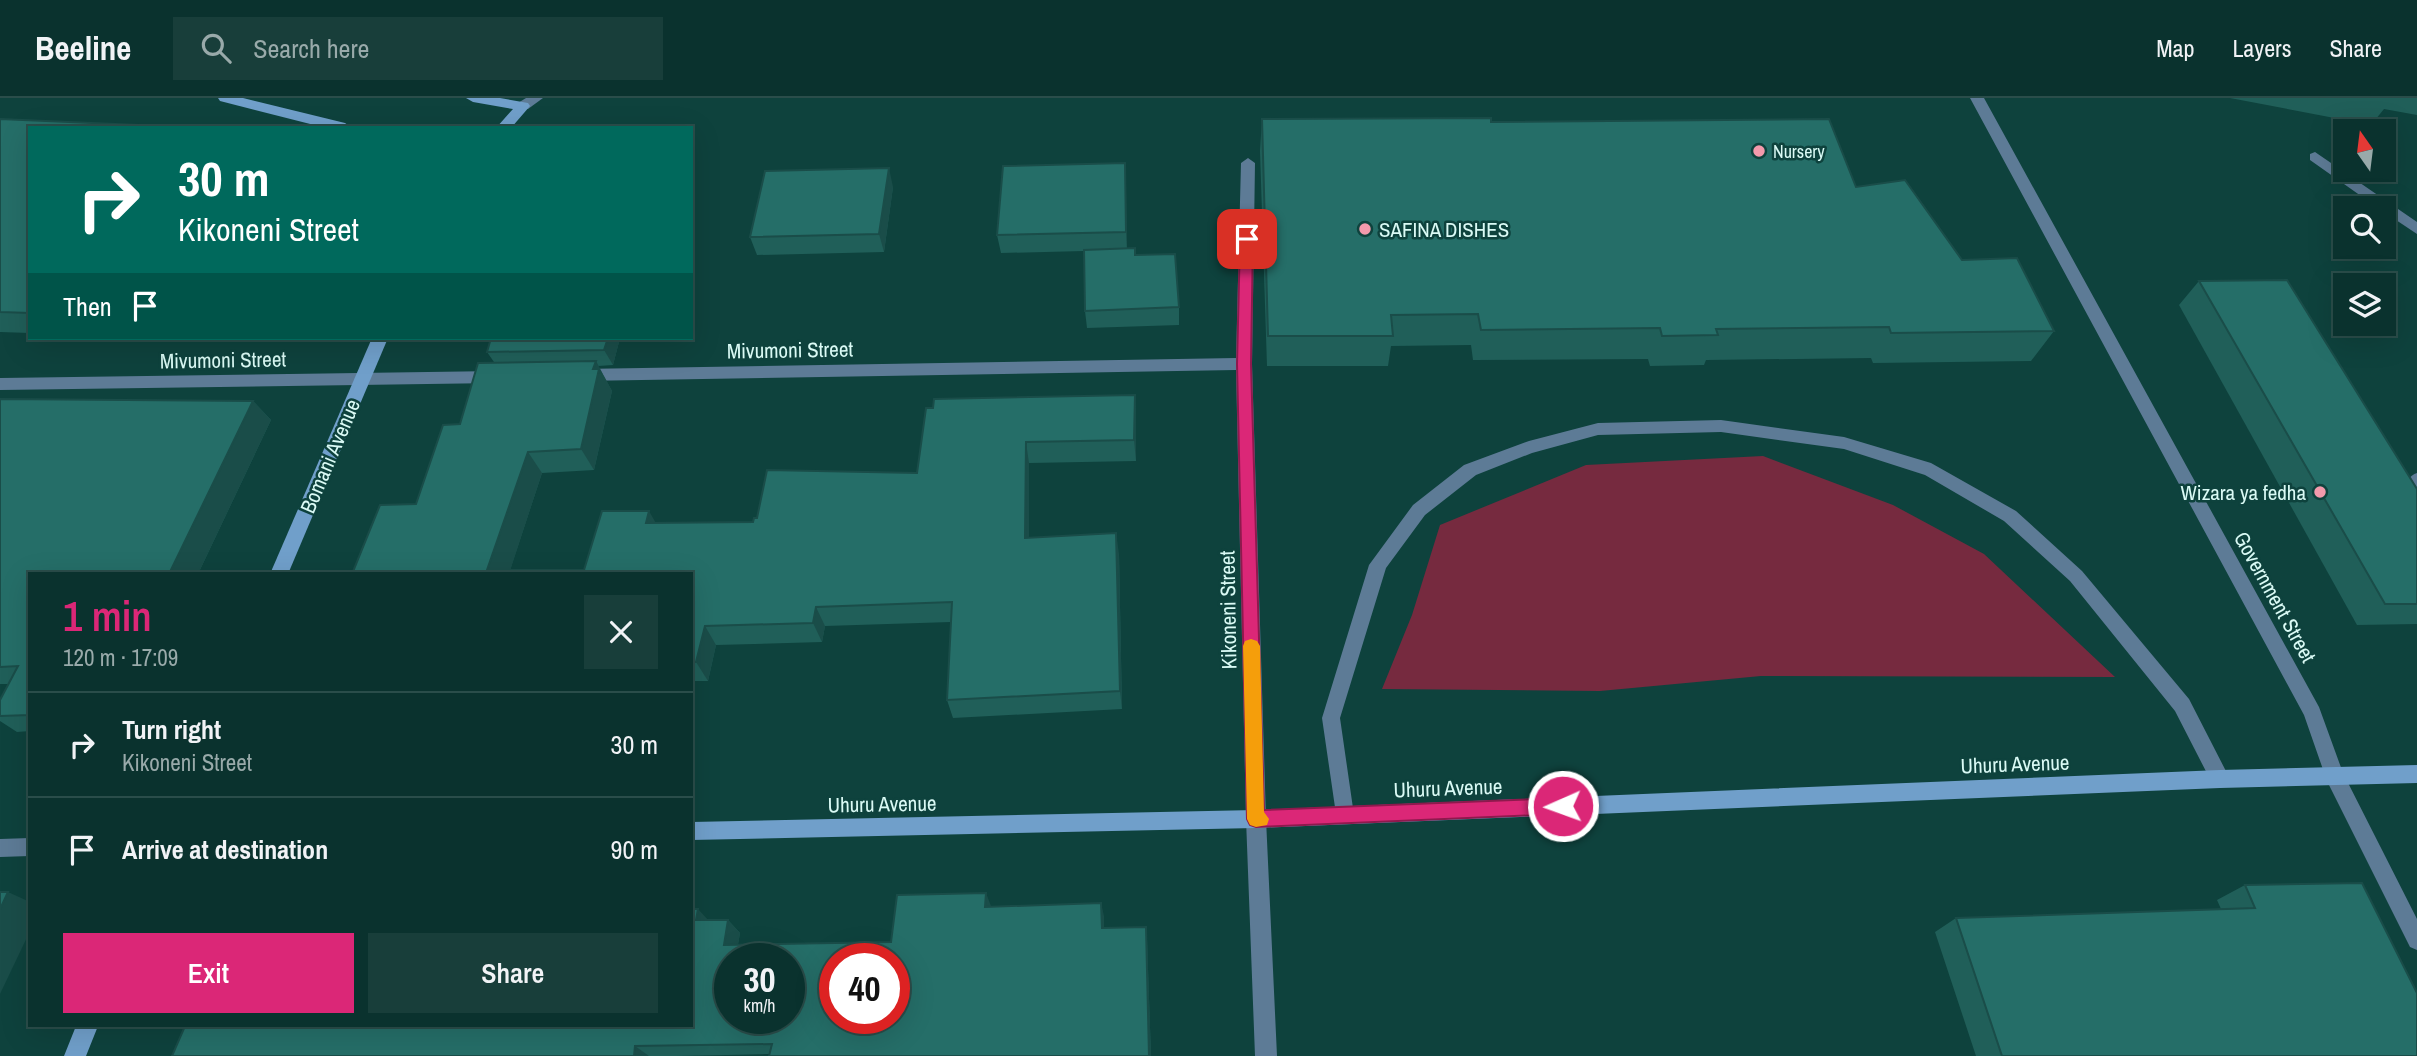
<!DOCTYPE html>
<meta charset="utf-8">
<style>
:root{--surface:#0a322e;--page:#183e3a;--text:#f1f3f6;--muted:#9aa;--line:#2a4d4a;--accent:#db2777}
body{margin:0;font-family:"Archivo Narrow",sans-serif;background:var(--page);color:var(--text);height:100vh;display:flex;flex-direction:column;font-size:26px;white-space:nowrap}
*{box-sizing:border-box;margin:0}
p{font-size:23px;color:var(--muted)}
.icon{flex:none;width:38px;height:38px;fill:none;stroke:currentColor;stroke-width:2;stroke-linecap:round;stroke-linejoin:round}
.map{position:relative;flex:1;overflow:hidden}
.side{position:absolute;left:28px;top:474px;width:665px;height:455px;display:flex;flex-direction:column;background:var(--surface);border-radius:0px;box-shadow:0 7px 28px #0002,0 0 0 2px var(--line)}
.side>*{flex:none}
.hud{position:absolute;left:28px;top:28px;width:665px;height:214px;border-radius:0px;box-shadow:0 7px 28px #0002,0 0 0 2px var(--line);background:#00695c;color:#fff;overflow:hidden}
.needle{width:46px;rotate:346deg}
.controls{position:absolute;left:2333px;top:21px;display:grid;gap:14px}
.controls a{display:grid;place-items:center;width:63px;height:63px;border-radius:0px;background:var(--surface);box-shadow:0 7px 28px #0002,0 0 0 2px var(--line);font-size:35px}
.speed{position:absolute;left:714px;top:845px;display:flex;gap:14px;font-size:35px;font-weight:700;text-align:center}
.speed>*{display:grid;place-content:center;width:91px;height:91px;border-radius:50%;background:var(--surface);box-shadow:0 7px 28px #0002,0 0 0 2px var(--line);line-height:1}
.speed small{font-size:18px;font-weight:400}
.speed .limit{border:10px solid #d22;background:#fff;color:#111}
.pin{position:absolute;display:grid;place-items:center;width:60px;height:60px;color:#fff;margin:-30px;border-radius:14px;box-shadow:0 4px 10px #0006}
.me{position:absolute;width:77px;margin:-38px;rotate:268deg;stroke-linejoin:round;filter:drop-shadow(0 0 5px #0008)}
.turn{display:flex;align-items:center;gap:24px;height:147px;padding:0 35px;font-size:32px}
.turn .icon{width:91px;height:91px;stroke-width:2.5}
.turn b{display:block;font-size:49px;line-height:60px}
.then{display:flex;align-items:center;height:66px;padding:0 35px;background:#0003;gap:14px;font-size:26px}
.round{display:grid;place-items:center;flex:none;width:74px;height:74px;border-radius:0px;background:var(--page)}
.overview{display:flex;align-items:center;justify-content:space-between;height:119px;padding:0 35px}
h1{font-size:42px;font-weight:600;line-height:52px;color:var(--accent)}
.action{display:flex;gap:14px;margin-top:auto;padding:14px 35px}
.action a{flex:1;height:80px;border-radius:0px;background:var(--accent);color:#fff;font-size:28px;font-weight:600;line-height:80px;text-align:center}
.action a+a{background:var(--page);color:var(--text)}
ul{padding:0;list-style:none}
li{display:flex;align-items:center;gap:21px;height:105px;padding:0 35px;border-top:2px solid var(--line)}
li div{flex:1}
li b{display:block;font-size:26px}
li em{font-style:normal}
header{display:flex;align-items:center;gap:42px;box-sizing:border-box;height:98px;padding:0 35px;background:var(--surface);border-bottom:2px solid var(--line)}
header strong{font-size:33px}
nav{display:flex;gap:38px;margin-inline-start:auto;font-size:24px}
.search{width:490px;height:63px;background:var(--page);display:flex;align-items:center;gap:18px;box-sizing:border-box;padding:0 24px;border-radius:0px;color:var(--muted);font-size:26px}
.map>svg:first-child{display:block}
.green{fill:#762a3f}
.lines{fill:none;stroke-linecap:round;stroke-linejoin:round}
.lane{fill:#5d7b96;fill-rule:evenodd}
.street{fill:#5d7b96;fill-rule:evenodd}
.secondary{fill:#709fca;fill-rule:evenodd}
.wall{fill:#205f59}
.shaded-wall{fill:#1a4d49}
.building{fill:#256e68;stroke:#1a4d49;stroke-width:2;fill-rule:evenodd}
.route{fill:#db2777;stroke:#8e194d;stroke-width:2}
.slow{fill:#f59e0b}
.poi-dot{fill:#f39aac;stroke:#0e423d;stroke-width:2.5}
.labels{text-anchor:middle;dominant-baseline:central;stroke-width:5;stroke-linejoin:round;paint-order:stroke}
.far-poi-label{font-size:18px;fill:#dafaf5;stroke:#0e423d;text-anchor:start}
.poi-label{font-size:21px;fill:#dafaf5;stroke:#0e423d;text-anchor:start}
.street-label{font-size:21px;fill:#dafaf5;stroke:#0e423d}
</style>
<header>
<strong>Beeline</strong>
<div class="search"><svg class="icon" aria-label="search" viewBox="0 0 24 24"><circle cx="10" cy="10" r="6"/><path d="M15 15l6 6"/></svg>Search here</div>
<nav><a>Map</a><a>Layers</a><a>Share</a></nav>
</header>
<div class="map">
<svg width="2417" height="958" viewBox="0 0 2417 958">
<rect width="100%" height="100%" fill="#0e423d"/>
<polygon class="green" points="1763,358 1893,407 1984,456 2115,579 1761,578 1600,593 1382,591 1412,517 1440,427 1586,367"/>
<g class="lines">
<g class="lane">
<polygon points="2315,54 2417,124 2417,136 2384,114 2384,110 2378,110 2310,62 2310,56"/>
<polygon points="1721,322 1844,339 1931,365 2016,413 2082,473 2189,601 2230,681 2227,687 2220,690 2213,687 2175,613 2070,483 2004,423 1925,377 1844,351 1721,334 1598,337 1532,355 1476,377 1425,417 1386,470 1340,620 1354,717 1351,723 1344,726 1337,723 1322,620 1369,467 1413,407 1464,367 1529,343 1598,325"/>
<path d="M2417 375V412L2411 410C2405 397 2402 380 2417 375Z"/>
</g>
<g class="street">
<polygon points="526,0 543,0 528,11 518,11 518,5"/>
<polygon points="1970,0 1984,0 2319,609 2343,675 2417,821 2417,852 2410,849 2327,683 2304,617"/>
<polygon points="1248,60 1255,65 1252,266 1266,721 1277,958 1255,958 1246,721 1236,272 581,283 573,277 581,271 1236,260 1241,65"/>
<polygon points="497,273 505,279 497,285 0,292 0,280"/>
<polygon points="30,740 30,758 0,759 0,741"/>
</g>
<g class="secondary">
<polygon points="218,0 243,0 345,25 352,30 326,30 220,3"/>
<polygon points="466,0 500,0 528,5 530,8 511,30 496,30 513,11 473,4"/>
<polygon points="372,240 388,240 288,476 270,476"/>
<polygon points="2417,667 2417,685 2220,690 1256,730 691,742 691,724 1256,712 2220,672"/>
<polygon points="76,928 98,928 86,958 64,958"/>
</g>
</g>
<g class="wall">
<polygon points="2230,0 2417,0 2417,17 2384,11 2371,27"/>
<polygon points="0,21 30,30 30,235 0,234"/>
<polygon points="1262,21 1491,24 1856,89 1962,162 2054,233 2031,263 1873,265 1871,260 1706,262 1704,267 1650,268 1648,261 1473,262 1471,247 1391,248 1388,268 1267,268 1260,53"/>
<polygon points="1125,65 1127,150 1135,157 1179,209 1179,227 1087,230 1085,213 1084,153 1001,155 997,137"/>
<polygon points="893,89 884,154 757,157 750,139"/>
<polygon points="2199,183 2417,391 2417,526 2357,527 2179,207"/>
<polygon points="487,240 620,240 613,267 598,268 612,293 594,372 542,375 510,472 584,472 656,425 753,424 757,420 917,375 1135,297 1136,319 1136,363 1029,365 1029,440 1119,456 1122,611 953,620 947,602 951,524 825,528 822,544 716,547 708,583 691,583 691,476 352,476 416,406 494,264 487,254 490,244"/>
<polygon points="0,301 253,303 271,322 198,476 30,476 30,633 17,634 0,623 0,602 8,586 0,586"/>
<polygon points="2245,787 2417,958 1976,958 1935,834 1956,820 2221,811 2217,802"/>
<polygon points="991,809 1104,818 1104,830 1146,829 1147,841 1151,958 769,958 770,956 677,958 172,958 708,822 728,822 740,835 738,846 891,844"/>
</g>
<g class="shaded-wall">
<polygon points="1125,65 1126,83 1127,152 1126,134"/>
<polygon points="889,70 893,89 884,154 879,136"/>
<polygon points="608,240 620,240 613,267 604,252"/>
<polygon points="596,263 612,293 594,372 581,351 593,271"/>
<polygon points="1135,297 1136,319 1136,363 1134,342"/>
<polygon points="253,303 271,322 198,476 169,476"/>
<polygon points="1026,344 1029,365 1029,460 1025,440"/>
<polygon points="528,354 542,375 509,476 487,472"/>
<polygon points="649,413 661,434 646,425"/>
<polygon points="1116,435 1119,456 1122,611 1120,593"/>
<polygon points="816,509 825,528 822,544 813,525"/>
<polygon points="705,528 716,547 708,583 696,564"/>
<polygon points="8,794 30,804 30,833 0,896 0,811"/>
<polygon points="986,795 991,808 990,822 985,809"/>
<polygon points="1101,805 1104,818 1104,843 1102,830"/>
<polygon points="698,811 710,824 696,822"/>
<polygon points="728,822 740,835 736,859 724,847"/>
<polygon points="1146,829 1147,841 1151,958 1149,958"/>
<polygon points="635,948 649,958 634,958"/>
</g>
<g class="building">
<polygon points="1491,20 1491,24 1829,21 1856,89 1905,82 1962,162 2017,160 2054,233 1891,235 1889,229 1716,231 1718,237 1662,238 1660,230 1481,232 1478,216 1391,217 1393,238 1268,238 1262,21"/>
<polygon points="0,21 208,30 30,30 30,215 0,214"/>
<polygon points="1125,65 1126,134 997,137 1003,68"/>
<polygon points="889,70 879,136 750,139 765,73"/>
<polygon points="1135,150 1135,157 1175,156 1179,209 1085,213 1084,152"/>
<polygon points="2287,182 2417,391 2417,506 2385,506 2199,183"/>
<polygon points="491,240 608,240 604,252 487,254"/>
<polygon points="596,263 593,271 599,271 581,351 528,354 487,472 584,472 602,413 649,413 646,425 753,424 754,420 757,420 767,372 917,375 926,310 933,310 934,301 1135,297 1134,342 1026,344 1025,440 1116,435 1120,593 947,602 952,504 816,509 813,525 705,528 696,564 691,564 691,476 352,476 380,407 416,406 443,327 460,326 478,265"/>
<polygon points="0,301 253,303 169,476 30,476 30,617 0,618 0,602 18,568 0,569"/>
<polygon points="2362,785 2417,895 2417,958 2002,958 1956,820 2255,810 2245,787"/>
<polygon points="0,794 8,794 0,811"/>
<path d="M986 795 985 809 1101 805 1102 830 1146 829 1149 958H769L772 946 635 948 634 958H172L185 928H691V811H698L696 822H728L724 847 891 844 897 797ZM730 861H789V920H730ZM835 861H894V920H835Z"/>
</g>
<polygon class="route" points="1247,136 1253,141 1251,266 1264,712 1563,700 1569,702 1572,708 1569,714 1563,716 1256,729 1250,727 1247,721 1237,266 1240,141"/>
<polygon class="slow" points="1251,541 1257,543 1260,548 1264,714 1269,721 1267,727 1256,729 1250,727 1247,721 1243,548 1245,543"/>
<g class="poi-dot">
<circle cx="1759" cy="53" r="7"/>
<circle cx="1365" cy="131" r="7"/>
<circle cx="2320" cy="394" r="7"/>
</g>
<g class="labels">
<g class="far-poi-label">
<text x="1773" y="53">Nursery</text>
</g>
<g class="poi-label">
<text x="1379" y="131">SAFINA DISHES</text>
<text x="2306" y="394" text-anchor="end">Wizara ya fedha</text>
</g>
<g class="street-label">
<text transform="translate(790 252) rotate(-1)">Mivumoni Street</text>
<text transform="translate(223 262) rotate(-1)">Mivumoni Street</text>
<text transform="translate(330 358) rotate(-67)">Bomani Avenue</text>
<text transform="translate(2275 499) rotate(61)">Government Street</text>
<text transform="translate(1228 512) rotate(-91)">Kikoneni Street</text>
<text transform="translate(2015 666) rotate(-2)">Uhuru Avenue</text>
<text transform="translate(1448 690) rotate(-2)">Uhuru Avenue</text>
<text transform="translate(882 706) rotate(-1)">Uhuru Avenue</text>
</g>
</g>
</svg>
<div class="controls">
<a><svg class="needle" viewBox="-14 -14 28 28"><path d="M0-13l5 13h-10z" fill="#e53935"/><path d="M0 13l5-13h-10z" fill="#9aa"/></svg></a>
<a><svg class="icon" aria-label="search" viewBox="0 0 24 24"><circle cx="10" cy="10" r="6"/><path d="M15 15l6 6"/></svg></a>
<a><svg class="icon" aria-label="layers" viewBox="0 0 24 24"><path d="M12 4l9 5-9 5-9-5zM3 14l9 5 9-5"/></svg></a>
</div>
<div class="speed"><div>30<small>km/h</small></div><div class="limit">40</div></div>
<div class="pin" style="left:1247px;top:141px;background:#d93025"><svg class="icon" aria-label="arrive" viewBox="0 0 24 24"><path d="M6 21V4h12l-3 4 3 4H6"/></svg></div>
<svg class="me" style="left:1563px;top:708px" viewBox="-20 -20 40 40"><circle r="17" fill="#db2777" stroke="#fff" stroke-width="3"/><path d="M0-11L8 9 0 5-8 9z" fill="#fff"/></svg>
<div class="hud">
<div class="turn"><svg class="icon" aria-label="right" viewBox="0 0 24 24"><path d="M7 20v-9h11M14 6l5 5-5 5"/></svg><div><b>30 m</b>Kikoneni Street</div></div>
<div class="then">Then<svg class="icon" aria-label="arrive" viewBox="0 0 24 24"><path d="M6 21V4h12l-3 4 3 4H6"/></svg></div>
</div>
<section class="side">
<div class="overview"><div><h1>1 min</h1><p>120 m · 17:09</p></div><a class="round"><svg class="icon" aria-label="close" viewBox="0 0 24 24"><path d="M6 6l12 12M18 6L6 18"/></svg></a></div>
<ul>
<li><svg class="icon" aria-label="right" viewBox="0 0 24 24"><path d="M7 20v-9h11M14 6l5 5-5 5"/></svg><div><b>Turn right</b><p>Kikoneni Street</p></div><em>30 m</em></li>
<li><svg class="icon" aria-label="arrive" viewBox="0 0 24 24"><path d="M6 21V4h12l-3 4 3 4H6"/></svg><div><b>Arrive at destination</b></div><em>90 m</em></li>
</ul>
<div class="action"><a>Exit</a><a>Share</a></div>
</section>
</div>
